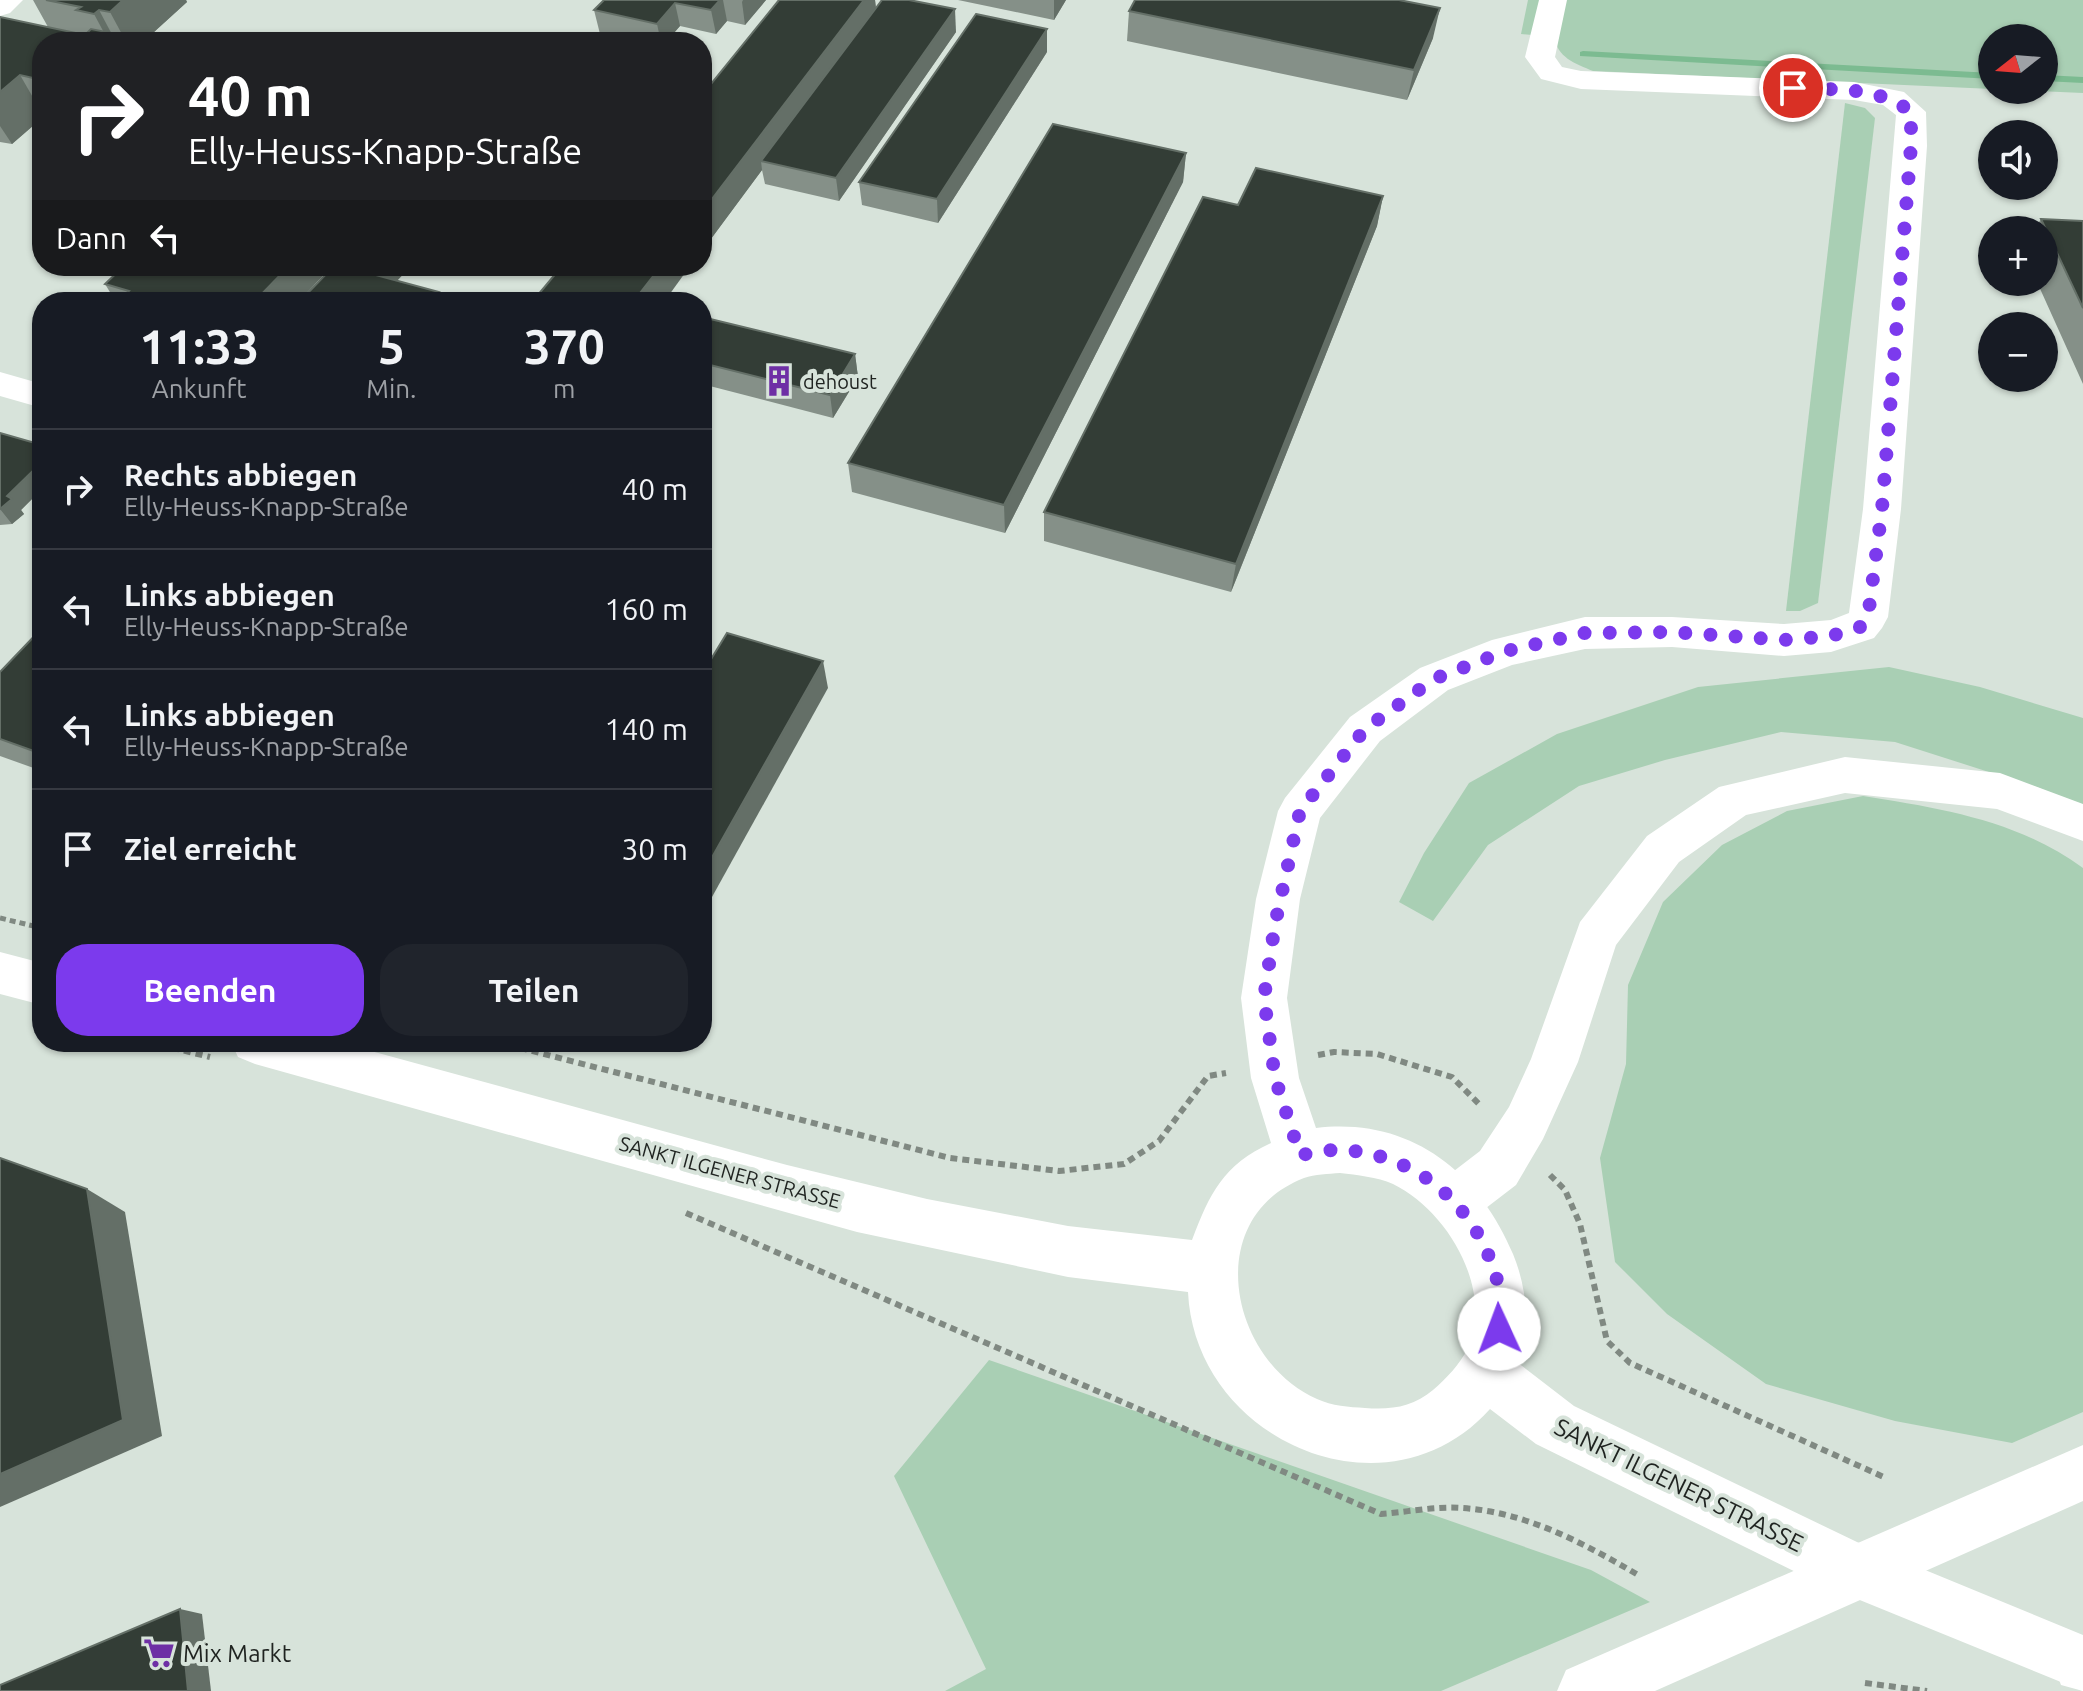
<!DOCTYPE html>
<html lang="de">
<meta charset="utf-8">
<style>
:root{--surface:#171b24;--page:#20242c;--text:#f1f3f6;--muted:#9ea1a6;--line:#363941;--accent:#7c3aed}
body{margin:0;font-family:Ubuntu,sans-serif;background:var(--page);color:var(--text);height:100vh;display:flex;flex-direction:column;font-size:30px;white-space:nowrap}
*{box-sizing:border-box;margin:0}
p{font-size:26px;color:var(--muted)}
.icon{flex:none;width:44px;height:44px;fill:none;stroke:currentColor;stroke-width:2;stroke-linecap:round;stroke-linejoin:round}
.map{position:relative;flex:1;overflow:hidden}
.drawer{position:absolute;left:32px;top:292px;width:680px;height:760px;display:flex;flex-direction:column;background:var(--surface);border-radius:32px;box-shadow:0 2px 6px #0004}
.drawer>*{flex:none}
.top-card{position:absolute;left:32px;top:32px;width:680px;height:244px;border-radius:32px;box-shadow:0 2px 6px #0004;background:#202124;color:#fff;overflow:hidden}
.needle{width:52px;rotate:253deg}
.controls{position:absolute;left:1978px;top:24px;display:grid;gap:16px}
.controls a{display:grid;place-items:center;width:80px;height:80px;border-radius:50%;background:var(--surface);box-shadow:0 2px 6px #0004;font-size:40px}
.pin{position:absolute;display:grid;place-items:center;width:68px;height:68px;color:#fff;margin:-34px;border:4px solid #fff;border-radius:50%;box-shadow:0 2px 8px #0007}
.me{position:absolute;width:88px;margin:-44px;rotate:358deg;stroke-linejoin:round;filter:drop-shadow(0 0 6px #0008)}
.turn{display:flex;align-items:center;gap:28px;height:168px;padding:0 24px;font-size:36px}
.turn .icon{width:104px;height:104px;stroke-width:2.5}
.turn b{display:block;font-size:56px;line-height:68px}
.then{display:flex;align-items:center;height:76px;padding:0 24px;background:#0003;gap:16px;font-size:30px}
.eta{display:flex;justify-content:space-evenly;align-items:center;height:136px;text-align:center}
.eta b{font-size:48px;font-weight:700;line-height:56px}
.button{display:flex;gap:16px;margin-top:auto;padding:16px 24px}
.button a{flex:1;height:92px;border-radius:32px;background:var(--accent);color:#fff;font-size:32px;font-weight:700;line-height:92px;text-align:center}
.button a+a{background:var(--page);color:var(--text)}
ul{padding:0;list-style:none}
li{display:flex;align-items:center;gap:24px;height:120px;padding:0 24px;border-top:2px solid var(--line)}
li div{flex:1}
li b{display:block;font-size:30px}
li em{font-style:normal}
.map>svg:first-child{display:block}
.green{fill:#a9cfb4}
.lines{fill:none;stroke-linecap:round;stroke-linejoin:round}
.stream{fill:#7cbb91;fill-rule:evenodd}
.path-far1{stroke:#808982;stroke-width:5;stroke-dasharray:6 4;stroke-linecap:butt}
.path{stroke:#808982;stroke-width:6;stroke-dasharray:7 5;stroke-linecap:butt}
.minor{fill:#fff;fill-rule:evenodd}
.major{fill:#fff;fill-rule:evenodd}
.wall{fill:#859088}
.shaded-wall{fill:#646f67}
.building{fill:#333d36;stroke:#646f67;stroke-width:2}
.route{stroke:#7c3aed;stroke-width:14;stroke-dasharray:0 25.2}
.labels{text-anchor:middle;dominant-baseline:central;stroke-width:8;stroke-linejoin:round;paint-order:stroke}
.poi-label{font-size:20px;fill:#1f2320;stroke:#d7e3da;text-anchor:start}
.street-label{font-size:20px;fill:#1f2320;stroke:#d7e3da}
.near-street-label{font-size:24px;fill:#1f2320;stroke:#d7e3da}
.near-poi-label{font-size:24px;fill:#1f2320;stroke:#d7e3da;text-anchor:start}
</style>
<div class="map">
<svg width="2083" height="1691" viewBox="0 0 2083 1691">
<rect width="100%" height="100%" fill="#d7e3da"/>
<g class="green">
<path d="M1528 0H2083V93L2012 90H2044V38H1992V89L1593 71C1576 64 1556 57 1555 37L1521 34Z"/>
<polygon points="1845,103 1865,108 1875,118 1818,603 1800,611 1786,611"/>
<polygon points="1889,667 1980,687 2083,718 2083,808 2039,788 1895,742 1781,732 1665,760 1579,786 1488,845 1433,921 1399,902 1424,853 1469,783 1557,734 1698,687"/>
<path d="M1863 796C1940 808 2020 821 2083 868V1412L2012 1443 1895 1421 1766 1384 1667 1314 1615 1262 1600 1158 1626 1064 1628 985 1663 902 1722 845 1787 811Z"/>
<polygon points="989,1360 1591,1570 1650,1602 1441,1691 945,1691 986,1669 894,1476"/>
</g>
<g class="lines">
<g class="stream">
<polygon points="1583,51 1992,73 1992,79 1580,56 1580,52"/>
<polygon points="2044,75 2083,77 2083,83 2044,81"/>
</g>
<polyline class="path-far1" points="0,918 42,928"/>
<g class="path">
<polyline points="149,1042 210,1057"/>
<polyline points="497,1042 950,1158 1059,1171 1124,1164 1159,1141 1208,1076 1226,1073"/>
<polyline points="1318,1055 1334,1052 1377,1054 1452,1077 1480,1105"/>
<polyline points="1550,1175 1565,1190 1580,1224 1607,1341 1630,1363 1886,1478"/>
<path d="M686 1213 1381 1514C1408 1512 1435 1506 1462 1508 1527 1512 1585 1544 1640 1576"/>
<polyline points="1865,1683 1927,1691"/>
</g>
<g class="minor">
<polygon points="0,0 23,0 10,13 0,16"/>
<path d="M1539 0H1567L1555 57 1562 67 1581 71 1854 82 1904 92 1926 112 1927 146 1901 509 1888 617 1882 628 1874 638 1831 652 1784 656 1672 647 1585 649 1512 665 1448 690 1380 741 1320 818 1300 899 1287 998 1299 1078 1316 1128C1410 1117 1478 1171 1513 1254 1527 1288 1531 1327 1517 1362L1574 1406 1857 1542 2083 1635V1691L1818 1583 1536 1444 1490 1409C1387 1524 1195 1441 1188 1292L1068 1277 857 1232 255 1064 238 1057 231 1042H338L787 1165 927 1199 1068 1226 1192 1240C1210 1193 1223 1165 1271 1143L1251 1078 1241 998 1256 899 1278 811 1285 798 1350 717 1420 668 1492 640 1585 617H1672L1784 624 1831 620 1849 613 1863 509 1896 115 1883 105 1854 100 1581 89 1541 79 1525 57ZM1340 1173C1357 1175 1377 1177 1393 1184 1447 1210 1494 1289 1468 1348 1460 1364 1446 1379 1433 1390 1413 1407 1391 1410 1365 1408 1349 1407 1332 1406 1317 1399 1229 1360 1201 1218 1304 1178 1315 1174 1328 1174 1340 1173Z"/>
<polygon points="0,372 42,384 42,408 0,396"/>
<polygon points="0,952 42,963 42,1005 0,994"/>
</g>
<g class="major">
<polygon points="1845,757 2000,773 2083,804 2083,841 1997,809 1845,793 1746,815 1679,862 1616,945 1578,1062 1543,1139 1516,1185 1473,1218 1455,1226 1437,1218 1430,1201 1437,1184 1480,1151 1509,1107 1531,1059 1580,922 1647,836 1719,787"/>
<polygon points="2083,1445 2083,1501 1655,1691 1557,1691 1566,1670"/>
<polygon points="2083,1635 2083,1691 2061,1685 2053,1664 2061,1643"/>
</g>
</g>
<g class="wall">
<polygon points="33,0 186,0 187,2 143,42 42,42 42,118 12,144 0,142 0,17 48,27"/>
<polygon points="604,0 766,0 745,25 727,21 716,34 680,26 666,42 638,42 600,34 594,10"/>
<polygon points="875,0 876,9 956,32 839,201 765,184 762,170 702,251 702,95"/>
<polygon points="958,0 1066,0 1054,20"/>
<polygon points="1129,11 1433,38 1407,100 1127,41"/>
<polygon points="1047,52 938,223 862,205 859,182"/>
<polygon points="1186,153 1183,182 1005,533 852,492 848,463"/>
<polygon points="1383,196 1377,226 1231,592 1044,541 1044,512 1238,205"/>
<polygon points="2041,219 2083,221 2083,384 2037,282 2044,282 2044,230 2034,230"/>
<polygon points="124,266 332,266 298,302 116,302 105,284"/>
<polygon points="702,317 855,354 858,377 833,418 702,384"/>
<polygon points="0,433 42,445 42,489 21,510 24,514 12,524 0,525"/>
<polygon points="42,628 42,771 0,756 0,672"/>
</g>
<g class="shaded-wall">
<polygon points="123,0 186,0 187,2 143,42 119,42 124,38 110,12"/>
<polygon points="720,0 723,0 727,21 716,34 711,10"/>
<polygon points="743,0 766,0 745,25 742,2"/>
<polygon points="864,0 875,0 877,17 761,161 762,170 702,251 702,212"/>
<polygon points="1054,0 1066,0 1054,20"/>
<polygon points="675,3 680,26 666,42 661,42 657,24"/>
<polygon points="1440,8 1433,38 1407,100 1414,70"/>
<polygon points="955,9 956,32 839,201 836,178"/>
<polygon points="99,10 116,42 109,42 94,14"/>
<polygon points="1047,29 1047,52 938,223 937,199"/>
<polygon points="20,75 42,113 42,118 12,144 0,126 0,92"/>
<polygon points="1186,153 1183,182 1005,533 1004,505"/>
<polygon points="1383,196 1377,226 1231,592 1236,564"/>
<polygon points="289,266 332,266 298,302 254,302"/>
<polygon points="380,266 411,266 382,297 372,274"/>
<polygon points="661,266 690,266 664,302 633,302"/>
<polygon points="439,292 443,302 430,302"/>
<polygon points="855,354 858,377 833,418 830,395"/>
<polygon points="42,462 42,489 21,510 24,514 12,524 0,509 7,496"/>
<polygon points="823,661 828,688 702,915 702,875"/>
<polygon points="87,1189 125,1212 162,1436 0,1507 0,1474"/>
<polygon points="180,1609 202,1614 211,1691 188,1691"/>
</g>
<g class="building">
<polygon points="46,0 123,0 110,12 99,10 94,14 76,10 81,7"/>
<polygon points="604,0 720,0 711,10 675,3 657,24 594,10"/>
<polygon points="779,0 864,0 702,212 702,95"/>
<polygon points="882,0 909,0 955,9 836,178 761,161"/>
<polygon points="1135,0 1399,0 1440,8 1414,70 1129,11"/>
<polygon points="976,14 1047,29 937,199 859,182"/>
<polygon points="0,17 85,35 91,29 126,36 119,42 42,42 42,80 20,75 0,92"/>
<polygon points="1053,124 1186,153 1004,505 848,463"/>
<polygon points="1256,168 1383,196 1236,564 1044,512 1203,197 1238,205"/>
<polygon points="2041,219 2083,221 2083,308"/>
<polygon points="124,266 289,266 254,302 117,302 129,291 105,284"/>
<polygon points="334,266 380,266 372,274 439,292 430,302 299,302"/>
<polygon points="562,266 661,266 633,302 532,302"/>
<polygon points="702,317 855,354 830,395 702,363"/>
<polygon points="0,433 42,445 42,462 7,496 12,499 0,509"/>
<polygon points="42,628 42,754 0,739 0,672"/>
<polygon points="727,633 823,661 702,875 702,674"/>
<polygon points="0,1158 87,1189 123,1420 0,1474"/>
<polygon points="180,1609 188,1691 0,1691 0,1685"/>
</g>
<g class="lines">
<path class="route" d="M1499 1329C1499 1313 1501 1295 1497 1280 1477 1207 1419 1155 1343 1150 1329 1149 1314 1153 1300 1155L1275 1078 1264 998 1275 924 1300 811 1365 729 1434 679 1506 651 1585 633 1672 632 1784 640 1831 636 1860 627 1868 617 1882 509 1911 146V112C1878 86 1834 90 1793 88"/>
</g>
<defs>
<symbol id="building-bare" viewBox="-9 -9 18 18"><path d="M-4-6H4V6H1V3H-1V6H-4ZM-2.5-4.3h1.7v1.8h-1.7ZM.8-4.3h1.7v1.8H.8ZM-2.5-1h1.7V.8h-1.7ZM.8-1h1.7V.8H.8Z" fill="#6e2fa5" stroke="#d7e3da" stroke-width="2.5" paint-order="stroke"/></symbol>
<symbol id="supermarket-bare" viewBox="-9 -9 18 18"><path d="M-6-5.5h2.5l.6 2H6L4.5 2H-2.5L-4.4-4H-6ZM-1.5 3.2a1.3 1.3 0 1 0 .1 0ZM3 3.2a1.3 1.3 0 1 0 .1 0Z" fill="#6e2fa5" stroke="#d7e3da" stroke-width="2.5" paint-order="stroke"/></symbol>
</defs>
<g fill-rule="evenodd">
<use href="#building-bare" x="757" y="359" width="44" height="44"/>
<use href="#supermarket-bare" x="137" y="1631" width="44" height="44"/>
</g>
<g class="labels">
<g class="poi-label">
<text x="803" y="381">dehoust</text>
</g>
<g class="street-label">
<text transform="translate(730 1172) rotate(15)">SANKT ILGENER STRASSE</text>
</g>
<g class="near-street-label">
<text transform="translate(1679 1485) rotate(26)">SANKT ILGENER STRASSE</text>
</g>
<g class="near-poi-label">
<text x="183" y="1653">Mix Markt</text>
</g>
</g>
</svg>
<div class="controls">
<a><svg class="needle" viewBox="-14 -14 28 28"><path d="M0-13l5 13h-10z" fill="#e53935"/><path d="M0 13l5-13h-10z" fill="#9ea1a6"/></svg></a>
<a><svg class="icon" aria-label="sound" viewBox="0 0 24 24"><path d="M4 9h4l5-4v14l-5-4H4zM17 9q2 3 0 6"/></svg></a>
<a>+</a>
<a>−</a>
</div>
<div class="pin" style="left:1793px;top:88px;background:#d93025"><svg class="icon" aria-label="arrive" viewBox="0 0 24 24"><path d="M6 21V4h12l-3 4 3 4H6"/></svg></div>
<svg class="me" style="left:1499px;top:1329px" viewBox="-20 -20 40 40"><circle r="19" fill="#fff"/><path d="M0-13L10 11 0 6-10 11z" fill="#7c3aed"/></svg>
<div class="top-card">
<div class="turn"><svg class="icon" aria-label="right" viewBox="0 0 24 24"><path d="M7 20v-9h11M14 6l5 5-5 5"/></svg><div><b>40 m</b>Elly-Heuss-Knapp-Straße</div></div>
<div class="then">Dann<svg class="icon" aria-label="left" viewBox="0 0 24 24"><path d="M17 20v-9H6M10 6l-5 5 5 5"/></svg></div>
</div>
<section class="drawer">
<div class="eta">
<div><b>11:33</b><p>Ankunft</p></div>
<div><b>5</b><p>Min.</p></div>
<div><b>370</b><p>m</p></div>
</div>
<ul>
<li><svg class="icon" aria-label="right" viewBox="0 0 24 24"><path d="M7 20v-9h11M14 6l5 5-5 5"/></svg><div><b>Rechts abbiegen</b><p>Elly-Heuss-Knapp-Straße</p></div><em>40 m</em></li>
<li><svg class="icon" aria-label="left" viewBox="0 0 24 24"><path d="M17 20v-9H6M10 6l-5 5 5 5"/></svg><div><b>Links abbiegen</b><p>Elly-Heuss-Knapp-Straße</p></div><em>160 m</em></li>
<li><svg class="icon" aria-label="left" viewBox="0 0 24 24"><path d="M17 20v-9H6M10 6l-5 5 5 5"/></svg><div><b>Links abbiegen</b><p>Elly-Heuss-Knapp-Straße</p></div><em>140 m</em></li>
<li><svg class="icon" aria-label="arrive" viewBox="0 0 24 24"><path d="M6 21V4h12l-3 4 3 4H6"/></svg><div><b>Ziel erreicht</b></div><em>30 m</em></li>
</ul>
<div class="button"><a>Beenden</a><a>Teilen</a></div>
</section>
</div>
